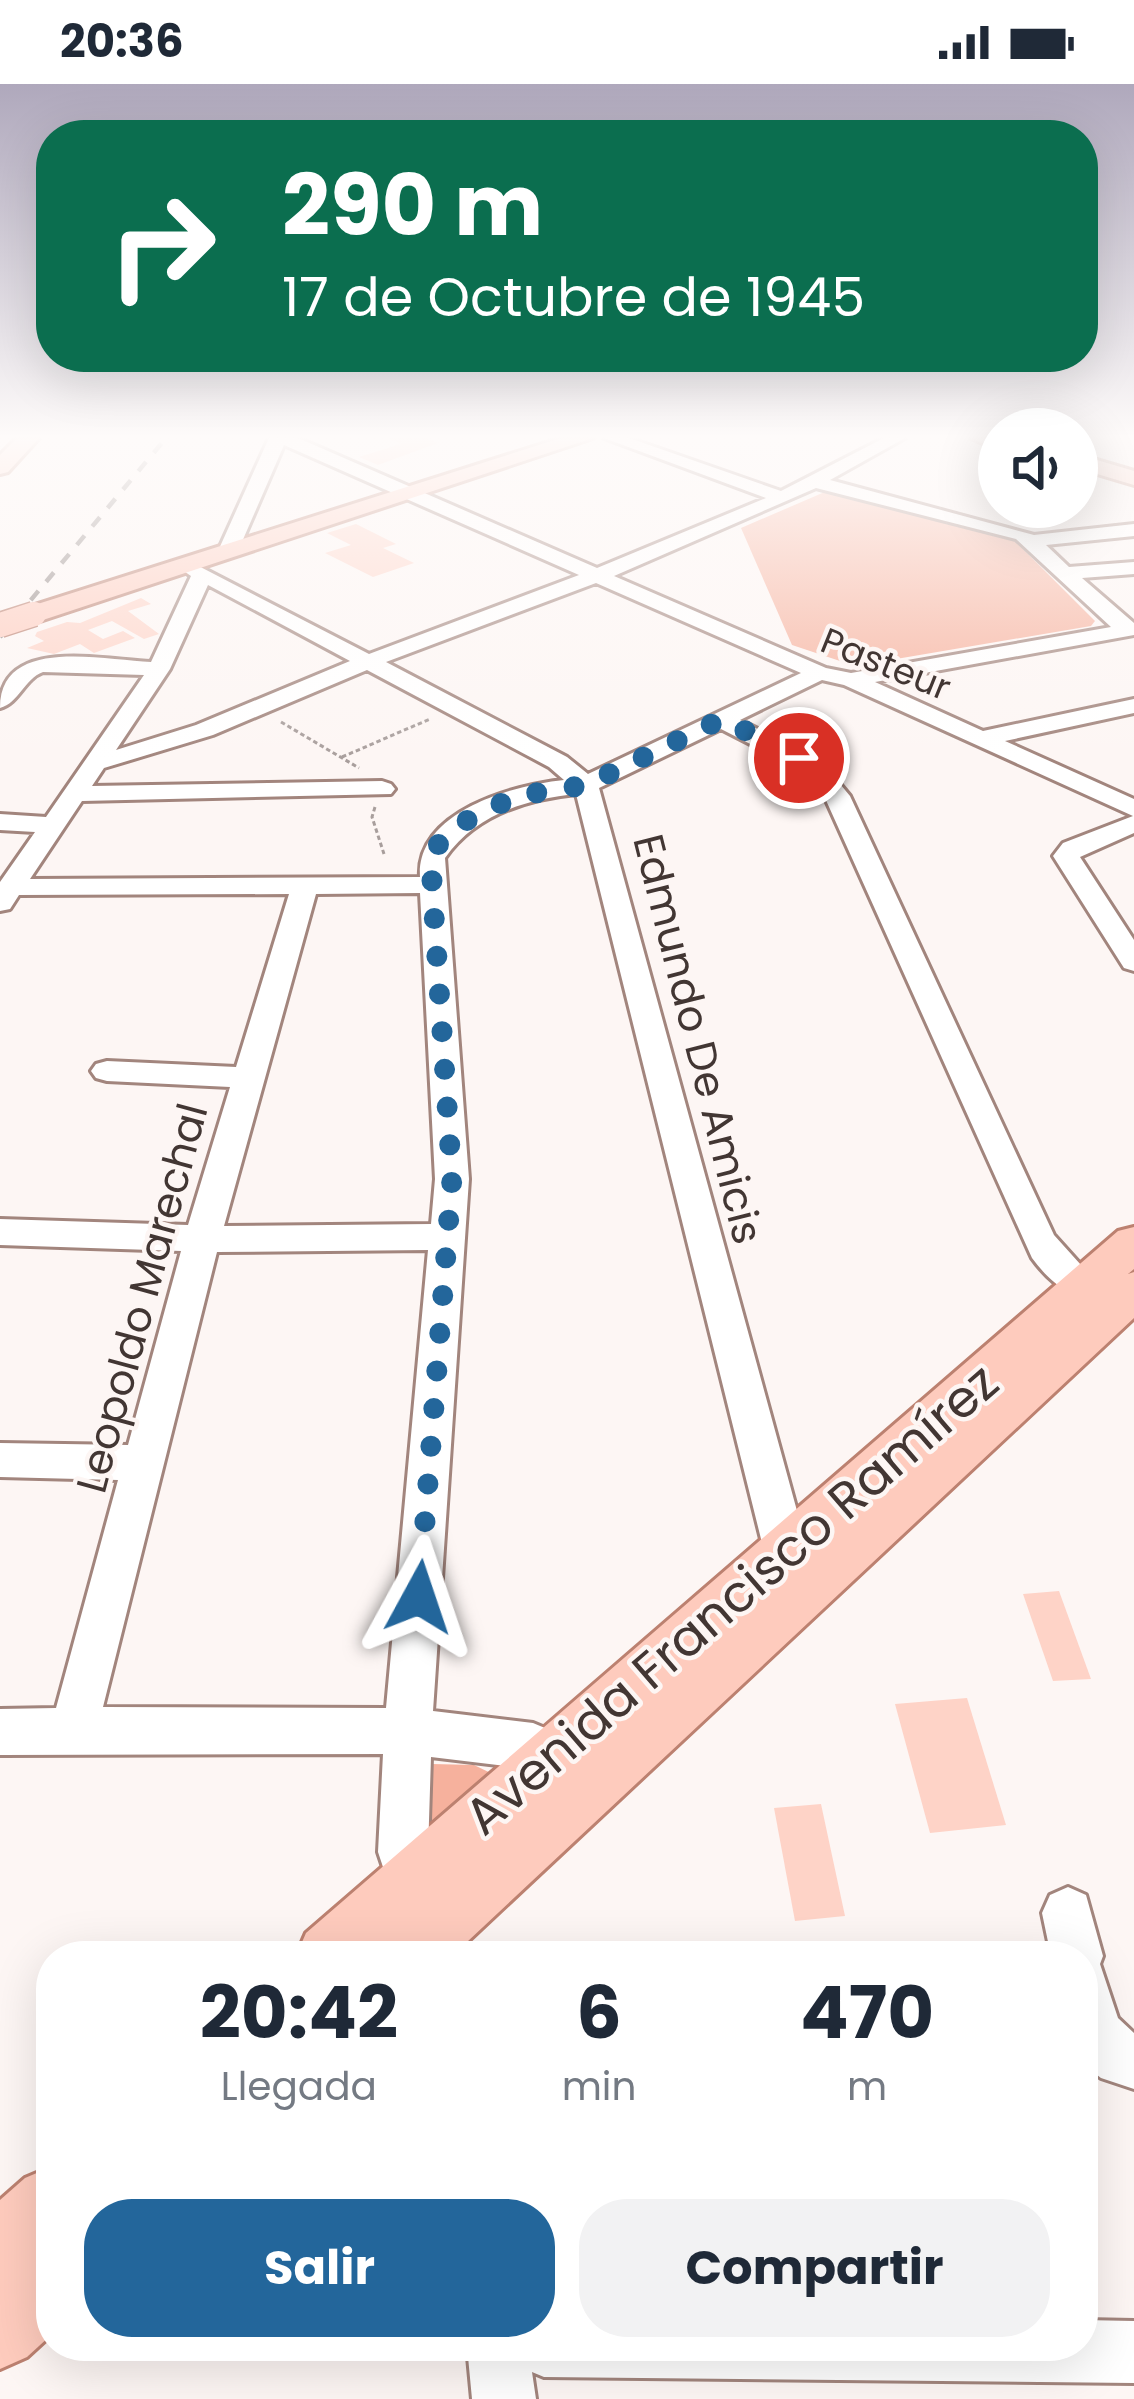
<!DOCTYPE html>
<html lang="es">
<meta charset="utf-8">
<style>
:root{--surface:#fff;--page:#f2f2f3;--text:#1f2937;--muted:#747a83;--accent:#23669b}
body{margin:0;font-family:Poppins,sans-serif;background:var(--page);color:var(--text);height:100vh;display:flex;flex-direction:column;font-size:45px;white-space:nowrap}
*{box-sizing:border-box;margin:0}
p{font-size:39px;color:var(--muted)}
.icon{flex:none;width:66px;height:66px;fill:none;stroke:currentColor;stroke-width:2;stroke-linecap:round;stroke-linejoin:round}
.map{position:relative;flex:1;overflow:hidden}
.details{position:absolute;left:36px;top:1857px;width:1062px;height:420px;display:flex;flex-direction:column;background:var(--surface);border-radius:48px;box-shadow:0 12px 48px #0002}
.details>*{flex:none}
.top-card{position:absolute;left:36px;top:36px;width:1062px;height:252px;border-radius:48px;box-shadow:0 12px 48px #0002;background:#0b6e4f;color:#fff;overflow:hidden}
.controls{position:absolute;left:978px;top:324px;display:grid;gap:24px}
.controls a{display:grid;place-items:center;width:120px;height:120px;border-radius:50%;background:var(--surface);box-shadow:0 12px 48px #0002;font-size:60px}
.pin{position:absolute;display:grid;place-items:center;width:102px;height:102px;color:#fff;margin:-51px;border:6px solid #fff;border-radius:50%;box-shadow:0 3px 12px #0007}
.me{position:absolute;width:132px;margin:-66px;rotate:5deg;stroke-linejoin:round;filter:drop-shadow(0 0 9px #0008)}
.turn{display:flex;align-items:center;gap:42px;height:252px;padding:0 48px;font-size:54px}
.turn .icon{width:156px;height:156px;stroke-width:2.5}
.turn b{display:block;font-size:84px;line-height:102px}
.eta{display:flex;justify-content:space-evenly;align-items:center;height:204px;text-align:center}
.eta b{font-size:72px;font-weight:700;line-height:84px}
.button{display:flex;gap:24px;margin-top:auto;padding:24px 48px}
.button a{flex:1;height:138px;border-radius:48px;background:var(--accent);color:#fff;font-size:48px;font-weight:700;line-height:138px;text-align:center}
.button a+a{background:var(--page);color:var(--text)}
.status{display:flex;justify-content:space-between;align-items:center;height:84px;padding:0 60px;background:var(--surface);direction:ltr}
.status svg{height:33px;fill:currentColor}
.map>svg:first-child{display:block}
.green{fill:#f6b19d}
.building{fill:#fed3c7}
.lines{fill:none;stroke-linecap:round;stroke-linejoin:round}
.minor-casing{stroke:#a2857d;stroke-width:6}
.major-casing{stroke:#bc8170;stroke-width:6}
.path{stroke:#a89e9c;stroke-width:3;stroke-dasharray:4.5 3;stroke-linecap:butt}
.minor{fill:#fff;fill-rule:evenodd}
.major{fill:#fecbbd;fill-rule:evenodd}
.rail{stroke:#958b89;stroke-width:4.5;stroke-dasharray:12 12;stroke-linecap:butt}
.major-bridge-casing{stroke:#bc8170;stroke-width:27;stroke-linecap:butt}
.major-bridge{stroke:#fecbbd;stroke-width:24}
.route{stroke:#23669b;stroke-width:21;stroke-dasharray:0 37.8}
.labels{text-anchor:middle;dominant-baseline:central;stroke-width:9;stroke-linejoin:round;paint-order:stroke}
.far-street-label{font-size:36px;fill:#423633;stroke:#fdf6f4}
.street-label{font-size:42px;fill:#423633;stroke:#fdf6f4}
.near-street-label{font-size:51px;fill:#423633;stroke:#fdf6f4}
</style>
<div class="status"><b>20:36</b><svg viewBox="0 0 49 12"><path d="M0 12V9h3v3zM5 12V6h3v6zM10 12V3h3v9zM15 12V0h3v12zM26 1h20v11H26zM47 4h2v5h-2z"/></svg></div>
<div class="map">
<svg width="1134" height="2315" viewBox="0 0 1134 2315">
<rect width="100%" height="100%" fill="#fdf6f4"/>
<g class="green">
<polygon points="827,407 1011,453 1095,537 1091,542 855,582 792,561 741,444"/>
<polygon points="432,1680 474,1681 499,1693 430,1757"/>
</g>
<g class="building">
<polygon points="388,354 426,354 438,359 378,381 359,373 401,360"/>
<polygon points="356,440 396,460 383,464 414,479 373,493 325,469 351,461 327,449"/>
<polygon points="141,514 151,520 128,527 159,550 144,555 112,537 88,546 103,555 123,547 135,554 94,569 80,560 54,570 27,564 44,557 35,552 37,548 67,538 80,539"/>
<polygon points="1059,1507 1091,1595 1053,1597 1023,1510"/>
<polygon points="967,1614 1006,1741 930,1749 895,1620"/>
<polygon points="821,1720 845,1832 795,1837 774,1724"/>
</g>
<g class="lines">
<defs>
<g id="minor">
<path d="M269 354H298L597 484 766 414 604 354H629L781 407 884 354H905L830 396 1034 451 1134 440V452L1046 461 1069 483 1134 478V490L1082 494 1134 539V551L875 598 983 647 1134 615V629L1005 657 1134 715V749L1080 773 1134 856V887L1124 884 1053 772 1063 759 1133 732 844 601 822 596 740 636 821 677 850 712 1054 1151 1081 1181 1123 1197 1129 1207 1123 1217C1087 1228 1052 1202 1032 1174L825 714 803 687 721 645 599 704 808 1467 801 1481 786 1486 771 1481 764 1467 576 710C526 715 475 731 445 774L469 1095 433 1627 533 1639 583 1660 590 1677 583 1694 566 1701 530 1685 431 1673 428 1768 442 1810 434 1828 416 1836 398 1828 378 1768 383 1670 0 1671V1625L56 1624 118 1396 0 1393V1359L128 1361 181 1167 0 1161V1135L188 1141 230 1003 107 997 96 994 91 987 96 980 107 977 236 983 289 810 19 811 10 825 0 827V798L35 748 0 746V730L46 733 144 591 43 588C24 595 19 619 0 624 0 552 101 576 151 578L191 492 175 481 185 475 369 570 579 491 284 361 238 467 221 471 218 467ZM816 404 1016 455 1111 543 851 589 826 584 614 492ZM596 499 801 589 588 690 567 673 386 578ZM208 501 350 577 196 641 116 666 170 585ZM367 586 549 683 564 696C513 701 416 728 420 793L30 795 82 717 391 710 395 705 391 700 382 697 92 702 104 684 213 651ZM420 809 435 1095 431 1140 224 1142 316 810ZM428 1166 386 1624 103 1623 217 1168Z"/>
<polygon points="1068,1803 1086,1811 1103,1872 1100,1880 1118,1934 1134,1949 1134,2005 1101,1994 1083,1980 1083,1872 1051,1872 1042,1829 1050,1811"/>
<polygon points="1083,2236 1134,2237 1134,2299 544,2293 532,2288 536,2315 472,2315 467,2262 1083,2262"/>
</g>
<g id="major">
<polygon points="17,354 39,354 8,388 0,390 0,371"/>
<polygon points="561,354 593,354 43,536 34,538 21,530 25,524"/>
<polygon points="971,354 999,354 999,366"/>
<polygon points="1077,370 1134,387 1134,401 1077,384"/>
<polygon points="1134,1143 1134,1185 1128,1190 1134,1188 1134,1234 452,1872 296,1872 306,1849 1118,1147"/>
<polygon points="51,2083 51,2251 27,2273 0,2285 0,2116 25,2094"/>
</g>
</defs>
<use href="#minor" class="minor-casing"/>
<use href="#major" class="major-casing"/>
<g class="path">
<polyline points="281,638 359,684"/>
<polyline points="342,673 430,635"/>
<polyline points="375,723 372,733 384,770"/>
</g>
<use href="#minor" class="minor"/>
<use href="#major" class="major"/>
<polyline class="rail" points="0,553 166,354"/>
<defs>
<polyline id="major-bridge" points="0,541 34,530"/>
</defs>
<use href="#major-bridge" class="major-bridge-casing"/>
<use href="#major-bridge" class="major-bridge"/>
</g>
<linearGradient id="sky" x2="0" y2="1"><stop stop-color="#afa8bc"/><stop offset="0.52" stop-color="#fefbfa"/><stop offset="1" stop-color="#fefbfa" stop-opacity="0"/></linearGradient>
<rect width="1134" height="678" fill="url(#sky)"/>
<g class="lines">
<polyline class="route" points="419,1513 452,1094 432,801 432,774 437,762 460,740 516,712 586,701 722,635 799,674"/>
</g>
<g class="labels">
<g class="far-street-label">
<text transform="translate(886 580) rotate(22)">Pasteur</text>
</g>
<g class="street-label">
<text transform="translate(698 955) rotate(76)">Edmundo De Amicis</text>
<text transform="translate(142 1214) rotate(-75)">Leopoldo Marechal</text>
</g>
<g class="near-street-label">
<text transform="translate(731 1515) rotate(-41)">Avenida Francisco Ramírez</text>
</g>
</g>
</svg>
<div class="controls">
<a><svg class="icon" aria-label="sound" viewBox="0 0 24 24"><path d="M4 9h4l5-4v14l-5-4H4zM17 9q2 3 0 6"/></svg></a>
</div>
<div class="pin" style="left:799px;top:674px;background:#d93025"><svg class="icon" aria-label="arrive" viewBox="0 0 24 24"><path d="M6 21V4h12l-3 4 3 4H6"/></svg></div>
<svg class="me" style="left:419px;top:1513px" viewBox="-20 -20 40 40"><path d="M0-17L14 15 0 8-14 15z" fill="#23669b" stroke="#fff" stroke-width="4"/></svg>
<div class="top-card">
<div class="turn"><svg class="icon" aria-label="right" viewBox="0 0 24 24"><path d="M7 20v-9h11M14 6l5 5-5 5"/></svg><div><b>290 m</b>17 de Octubre de 1945</div></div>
</div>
<section class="details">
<div class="eta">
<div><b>20:42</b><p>Llegada</p></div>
<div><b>6</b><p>min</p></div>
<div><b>470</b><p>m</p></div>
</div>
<div class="button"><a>Salir</a><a>Compartir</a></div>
</section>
</div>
